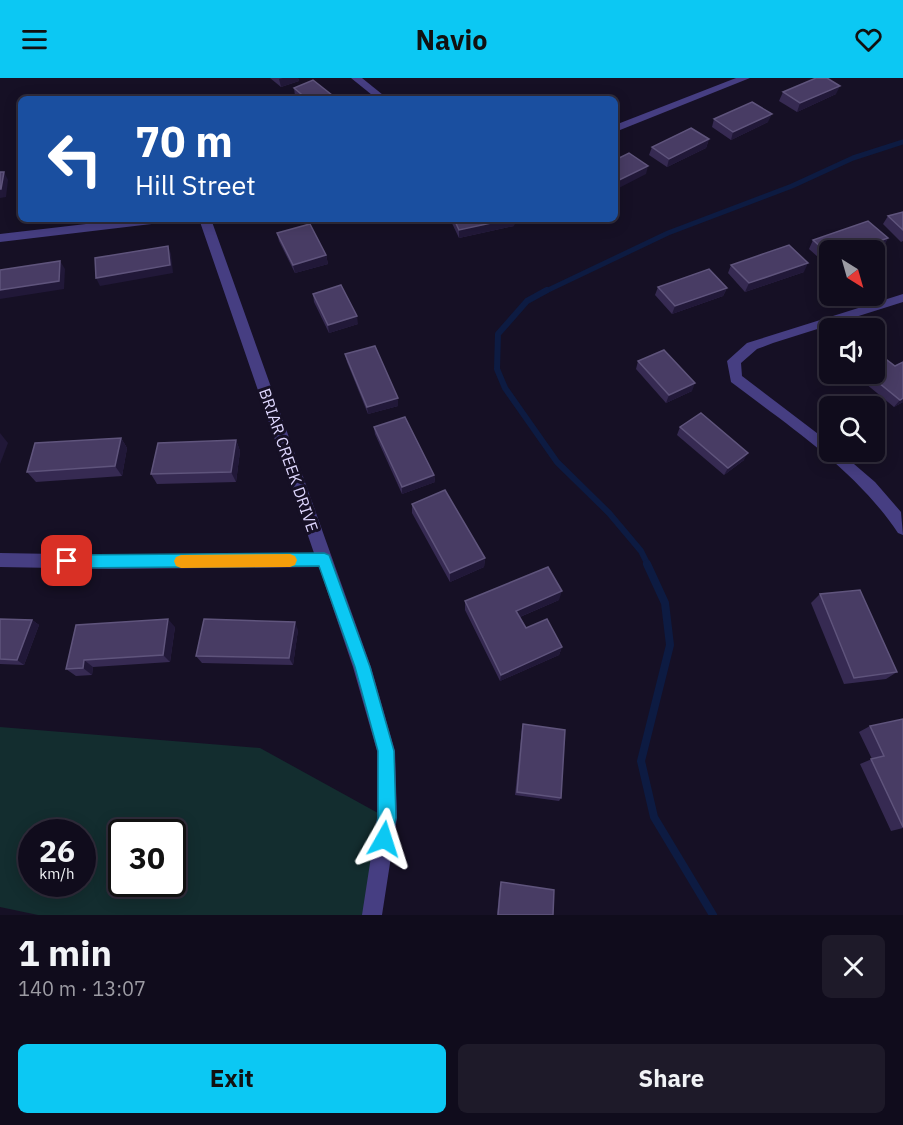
<!DOCTYPE html>
<meta charset="utf-8">
<style>
:root{--surface:#100c1c;--page:#1e1a29;--text:#f1f3f6;--muted:#9c9ba3;--line:#302c3b;--accent:#0cc8f3}
body{margin:0;font-family:"IBM Plex Sans",sans-serif;background:var(--page);color:var(--text);height:100vh;display:flex;flex-direction:column;font-size:22px;white-space:nowrap}
*{box-sizing:border-box;margin:0}
p{font-size:20px;color:var(--muted)}
.icon{flex:none;width:33px;height:33px;fill:none;stroke:currentColor;stroke-width:2;stroke-linecap:round;stroke-linejoin:round}
.map{position:relative;height:837px;overflow:hidden}
.details{display:flex;flex-direction:column;background:var(--surface);flex:1}
.details>*{flex:none}
.banner{position:absolute;left:18px;top:18px;width:600px;height:126px;border-radius:9px;box-shadow:0 3px 15px #0003,0 0 0 2px var(--line);background:#1a4fa0;color:#fff;overflow:hidden}
.needle{width:39px;rotate:143deg}
.buttons{position:absolute;left:819px;top:162px;display:grid;gap:12px}
.buttons a{display:grid;place-items:center;width:66px;height:66px;border-radius:9px;background:var(--surface);box-shadow:0 3px 15px #0003,0 0 0 2px var(--line);font-size:30px}
.speed{position:absolute;left:18px;top:741px;display:flex;gap:12px;font-size:30px;font-weight:700;text-align:center}
.speed>*{display:grid;place-content:center;width:78px;height:78px;border-radius:50%;background:var(--surface);box-shadow:0 3px 15px #0003,0 0 0 2px var(--line);line-height:1}
.speed small{font-size:15px;font-weight:400}
.speed .limit{border:3px solid #111;border-radius:9px;background:#fff;color:#111}
.pin{position:absolute;display:grid;place-items:center;width:51px;height:51px;color:#fff;margin:-26px;border-radius:12px;box-shadow:0 3px 9px #0006}
.me{position:absolute;width:66px;margin:-33px;rotate:6deg;stroke-linejoin:round;filter:drop-shadow(0 0 4px #0008)}
.turn{display:flex;align-items:center;gap:21px;height:126px;padding:0 18px;font-size:27px}
.turn .icon{width:78px;height:78px;stroke-width:2.5}
.turn b{display:block;font-size:42px;line-height:51px}
.round{display:grid;place-items:center;flex:none;width:63px;height:63px;border-radius:9px;background:var(--page)}
.head{display:flex;align-items:center;justify-content:space-between;height:102px;padding:0 18px}
h1{font-size:36px;font-weight:700;line-height:45px}
.button{display:flex;gap:12px;margin-top:auto;padding:12px 18px}
.button a{flex:1;height:69px;border-radius:9px;background:var(--accent);color:#111;font-size:24px;font-weight:700;line-height:69px;text-align:center}
.button a+a{background:var(--page);color:var(--text)}
header{display:flex;justify-content:space-between;align-items:center;height:78px;padding:0 18px;background:var(--accent);color:#111;font-size:27px;font-weight:700}
.map>svg:first-child{display:block}
.green{fill:#132d2f;fill-rule:evenodd}
.lines{fill:none;stroke-linecap:round;stroke-linejoin:round}
.stream-far2{stroke:#0d1b42;stroke-width:5}
.stream-far1{stroke:#0d1b42;stroke-width:6}
.stream{stroke:#0d1b42;stroke-width:8}
.minor{fill:#463e82;fill-rule:evenodd}
.wall{fill:#362a52}
.shaded-wall{fill:#211838}
.building{fill:#483c64;stroke:#5f547c;stroke-width:1.5}
.route{fill:#0cc8f3;stroke:#08829e;stroke-width:1.5}
.slow{fill:#f59e0b}
.labels{text-anchor:middle;dominant-baseline:central;stroke-width:6;stroke-linejoin:round;paint-order:stroke}
.street-label{font-size:16px;fill:#ded6fd;stroke:#161025}
</style>
<header><svg class="icon" aria-label="menu" viewBox="0 0 24 24"><path d="M4 6h16M4 12h16M4 18h16"/></svg>Navio<svg class="icon" aria-label="heart" viewBox="0 0 24 24"><path d="M12 20l-8-8c-3-5 5-10 8-4 3-6 11-1 8 4z"/></svg></header>
<div class="map">
<svg width="903" height="837" viewBox="0 0 903 837">
<rect width="100%" height="100%" fill="#161025"/>
<path class="green" d="M0 649 260 670 387 740 373 837H38L0 829ZM32 754H82V806H32ZM122 754H172V806H122Z"/>
<g class="lines">
<polyline class="stream-far2" points="544,214 668,155 792,108 853,80 903,64"/>
<polyline class="stream-far1" points="547,212 527,223 498,256 497,291 505,310 557,384 609,435 641,473 648,487"/>
<polyline class="stream" points="647,486 665,525 670,567 641,683 654,739 713,837"/>
<g class="minor">
<polygon points="351,0 362,0 388,21 377,21"/>
<polygon points="736,0 750,0 615,54 615,47"/>
<polygon points="129,141 166,141 160,145 0,164 0,156"/>
<polygon points="199,141 211,141 371,589 395,673 397,740 382,837 362,837 377,740 377,673 353,589 319,489 112,491 0,489 0,475 112,477 314,475"/>
<path d="M903 216V224L773 265 757 271 741 285 742 298 830 365V374H840L875 404 901 434 903 457 898 455C856 392 790 349 731 304L727 283 747 265Z"/>
</g>
</g>
<g class="wall">
<polygon points="270,0 298,0 299,3 281,9"/>
<polygon points="294,10 337,21 299,21 295,18"/>
<polygon points="783,14 836,16 797,34 779,23"/>
<polygon points="714,41 768,44 731,62 712,49"/>
<polygon points="709,61 706,70 667,89 649,77 652,69"/>
<polygon points="903,134 903,163 901,164 883,146 888,138"/>
<polygon points="450,141 515,141 514,148 459,160"/>
<polygon points="277,155 326,177 328,186 295,195 279,163"/>
<polygon points="888,160 883,169 872,172 830,172 830,188 828,188 809,171 813,162"/>
<polygon points="731,187 804,194 745,214 728,195"/>
<polygon points="658,209 727,210 723,218 672,236 655,217"/>
<polygon points="313,216 358,246 329,255 314,224"/>
<polygon points="345,276 398,328 368,336 347,284"/>
<polygon points="638,283 692,313 666,325 636,291"/>
<polygon points="903,284 903,324 894,329 854,296 874,296 895,288"/>
<polygon points="374,349 434,397 435,404 402,416 375,356"/>
<polygon points="680,349 744,382 724,397 677,357"/>
<polygon points="121,360 127,370 122,398 36,404 27,394"/>
<polygon points="236,362 240,373 236,404 157,406 151,396"/>
<polygon points="412,426 485,480 484,489 450,504 412,435"/>
<polygon points="820,516 897,594 886,601 844,606 811,525"/>
<polygon points="559,522 520,539 526,550 562,569 559,577 500,603 465,532 465,523"/>
<polygon points="0,541 32,542 39,547 24,587 0,586"/>
<polygon points="76,547 175,549 170,584 93,589 92,597 76,598 66,591"/>
<polygon points="298,552 293,587 202,585 196,578"/>
<polygon points="903,641 903,750 891,753 860,686 872,681 859,654 870,648"/>
<polygon points="523,646 561,720 559,723 515,717 522,650"/>
<polygon points="501,804 553,837 497,837 500,806"/>
</g>
<g class="shaded-wall">
<polygon points="283,0 298,0 299,3 281,9 279,1"/>
<polygon points="840,8 836,16 797,34 800,25"/>
<polygon points="772,36 768,44 731,62 733,54"/>
<polygon points="709,61 706,70 667,89 669,81"/>
<polygon points="648,88 646,96 615,112 615,104"/>
<polygon points="4,94 8,102 6,119 0,120 0,111"/>
<polygon points="510,141 515,141 514,148 459,160 459,152"/>
<polygon points="888,160 883,169 872,172 854,172"/>
<polygon points="168,168 171,176 173,195 100,208 96,200"/>
<polygon points="326,177 328,186 295,195 293,187"/>
<polygon points="60,183 65,191 64,211 0,221 0,212"/>
<polygon points="808,185 804,194 745,214 749,205"/>
<polygon points="727,210 723,218 672,236 675,228"/>
<polygon points="357,238 358,246 329,255 328,247"/>
<polygon points="695,305 692,313 666,325 669,317"/>
<polygon points="398,320 398,328 368,336 367,329"/>
<polygon points="903,320 903,324 894,329 900,322"/>
<polygon points="0,355 8,365 0,386"/>
<polygon points="121,360 127,370 122,398 115,388"/>
<polygon points="236,362 240,373 236,404 231,394"/>
<polygon points="748,375 744,382 724,397 728,390"/>
<polygon points="434,397 435,404 402,416 402,409"/>
<polygon points="485,480 484,489 450,504 450,495"/>
<polygon points="562,513 559,522 515,541 516,533"/>
<polygon points="168,541 175,549 170,584 163,577"/>
<polygon points="32,542 39,547 24,587 17,582"/>
<polygon points="295,544 298,552 293,587 289,580"/>
<polygon points="562,569 559,577 500,603 501,597"/>
<polygon points="84,582 93,589 92,597 83,590"/>
</g>
<g class="building">
<polygon points="816,0 827,0 840,8 800,25 783,14"/>
<polygon points="313,2 337,21 307,21 294,10"/>
<polygon points="527,17 533,21 517,21"/>
<polygon points="752,24 772,36 733,54 714,41"/>
<polygon points="691,50 709,61 669,81 652,69"/>
<polygon points="629,75 648,88 615,104 615,82"/>
<polygon points="0,94 4,94 1,111 0,111"/>
<polygon points="903,134 903,152 888,138"/>
<polygon points="454,141 510,141 459,152"/>
<polygon points="868,143 888,160 854,172 830,172 830,177 813,162"/>
<polygon points="310,146 326,177 293,187 277,155"/>
<polygon points="789,167 808,185 749,205 731,187"/>
<polygon points="168,168 170,187 96,200 95,180"/>
<polygon points="60,183 59,203 0,212 0,192"/>
<polygon points="709,191 727,210 675,228 658,209"/>
<polygon points="341,207 357,238 328,247 313,216"/>
<polygon points="375,268 398,320 367,329 345,276"/>
<polygon points="664,272 695,305 669,317 638,283"/>
<polygon points="874,272 895,288 903,284 903,320 900,322 868,296 874,296"/>
<polygon points="701,335 748,375 728,390 680,349"/>
<polygon points="405,339 434,397 402,409 374,349"/>
<polygon points="121,360 115,388 27,394 35,365"/>
<polygon points="236,362 231,394 151,396 158,365"/>
<polygon points="445,412 485,480 450,495 412,426"/>
<polygon points="548,489 562,513 516,533 526,550 547,541 562,569 501,597 465,523"/>
<polygon points="860,512 897,594 854,600 820,516"/>
<polygon points="0,541 32,542 17,582 0,581"/>
<polygon points="168,541 163,577 84,582 83,590 66,591 76,547"/>
<polygon points="204,541 295,544 289,580 196,578"/>
<polygon points="903,641 903,749 871,681 884,678 870,648"/>
<polygon points="523,646 565,652 561,720 517,714"/>
<polygon points="501,804 554,812 553,837 498,837"/>
</g>
<polygon class="route" points="324,475 329,477 331,482 370,589 394,673 396,740 390,767 384,770 377,767 375,761 378,740 378,673 355,589 319,488 67,490 62,488 60,483 62,479 67,477"/>
<polygon class="slow" points="290,476 295,478 297,482 295,487 290,489 181,490 176,488 174,483 176,479 181,477"/>
<g class="labels">
<g class="street-label">
<text transform="translate(289 382) rotate(71)">BRIAR CREEK DRIVE</text>
</g>
</g>
</svg>
<div class="buttons">
<a><svg class="needle" viewBox="-14 -14 28 28"><path d="M0-13l5 13h-10z" fill="#e53935"/><path d="M0 13l5-13h-10z" fill="#9c9ba3"/></svg></a>
<a><svg class="icon" aria-label="sound" viewBox="0 0 24 24"><path d="M4 9h4l5-4v14l-5-4H4zM17 9q2 3 0 6"/></svg></a>
<a><svg class="icon" aria-label="search" viewBox="0 0 24 24"><circle cx="10" cy="10" r="6"/><path d="M15 15l6 6"/></svg></a>
</div>
<div class="speed"><div>26<small>km/h</small></div><div class="limit">30</div></div>
<div class="pin" style="left:67px;top:483px;background:#d93025"><svg class="icon" aria-label="arrive" viewBox="0 0 24 24"><path d="M6 21V4h12l-3 4 3 4H6"/></svg></div>
<svg class="me" style="left:384px;top:761px" viewBox="-20 -20 40 40"><path d="M0-17L14 15 0 8-14 15z" fill="#0cc8f3" stroke="#fff" stroke-width="4"/></svg>
<div class="banner">
<div class="turn"><svg class="icon" aria-label="left" viewBox="0 0 24 24"><path d="M17 20v-9H6M10 6l-5 5 5 5"/></svg><div><b>70 m</b>Hill Street</div></div>
</div>
</div>
<section class="details">
<div class="head"><div><h1>1 min</h1><p>140 m · 13:07</p></div><a class="round"><svg class="icon" aria-label="close" viewBox="0 0 24 24"><path d="M6 6l12 12M18 6L6 18"/></svg></a></div>
<div class="button"><a>Exit</a><a>Share</a></div>
</section>
